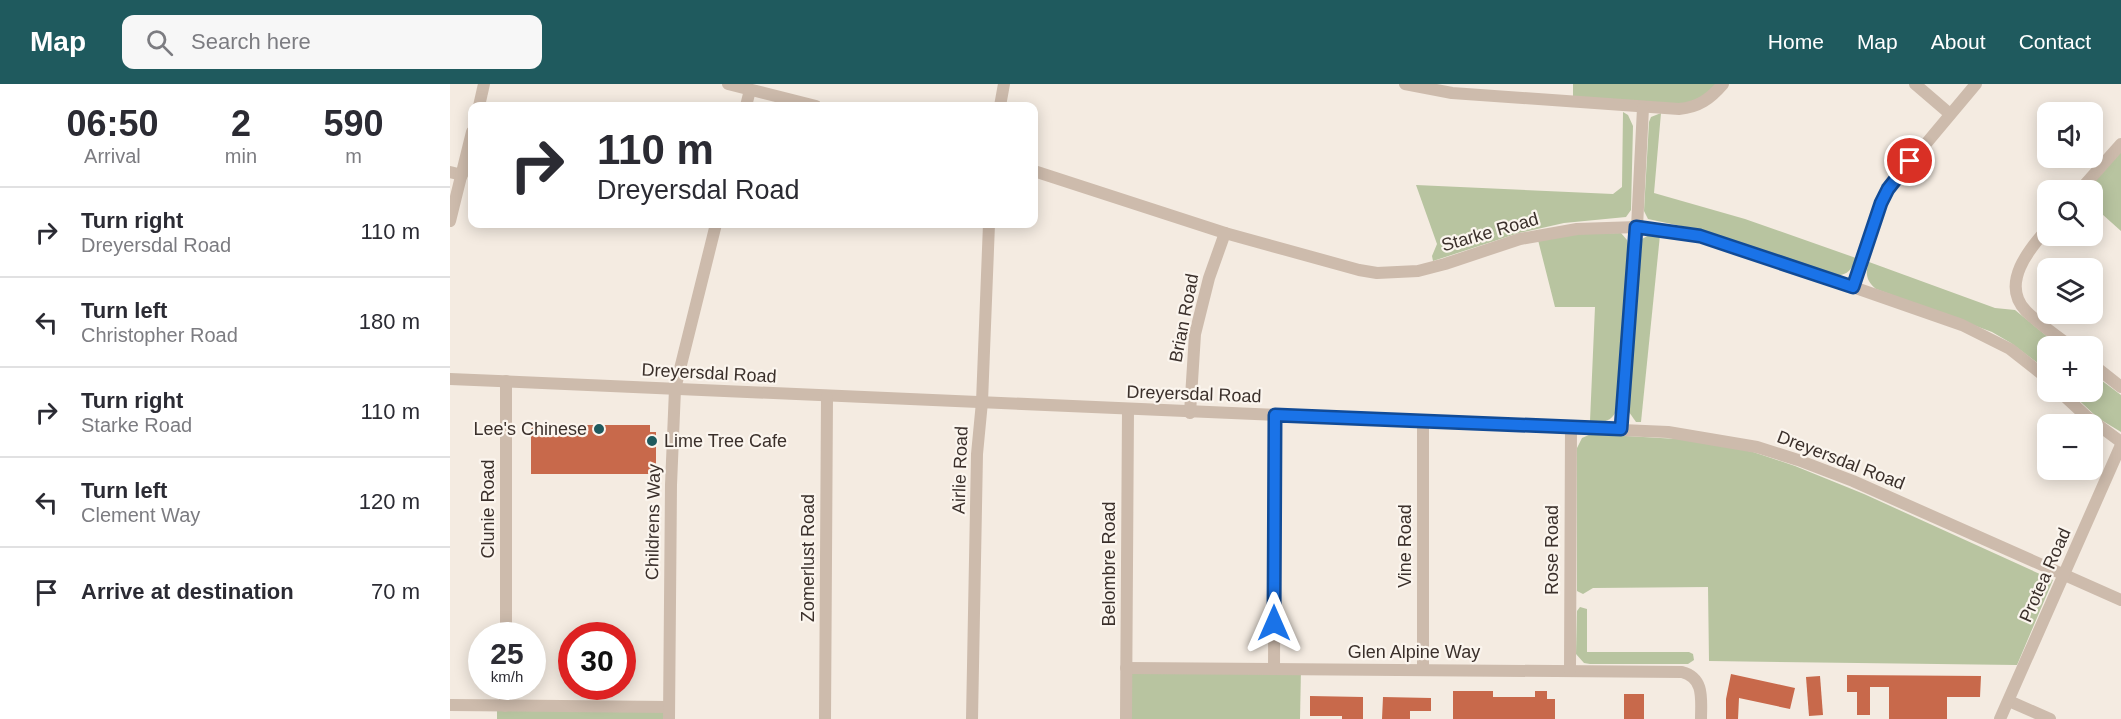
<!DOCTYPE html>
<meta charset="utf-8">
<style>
:root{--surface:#fff;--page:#f7f7f7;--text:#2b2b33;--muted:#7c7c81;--line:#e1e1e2;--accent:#1f5a5e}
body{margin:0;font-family:Helvetica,sans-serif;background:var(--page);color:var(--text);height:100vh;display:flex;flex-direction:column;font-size:22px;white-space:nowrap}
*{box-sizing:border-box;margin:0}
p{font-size:20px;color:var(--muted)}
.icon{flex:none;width:33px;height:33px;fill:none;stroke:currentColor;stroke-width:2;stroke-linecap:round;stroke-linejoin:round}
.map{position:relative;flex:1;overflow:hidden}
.panel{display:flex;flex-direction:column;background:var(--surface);width:450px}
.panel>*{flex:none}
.guide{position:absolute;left:18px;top:18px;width:570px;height:126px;border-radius:12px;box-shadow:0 3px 15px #0003;background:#fff;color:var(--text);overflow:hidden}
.tools{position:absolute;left:1587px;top:18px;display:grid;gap:12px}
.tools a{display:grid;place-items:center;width:66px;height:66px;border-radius:12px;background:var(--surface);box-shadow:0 3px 15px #0003;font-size:30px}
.speed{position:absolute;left:18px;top:538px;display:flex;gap:12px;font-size:30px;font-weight:700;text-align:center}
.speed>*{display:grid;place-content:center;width:78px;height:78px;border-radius:50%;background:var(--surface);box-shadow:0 3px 15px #0003;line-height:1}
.speed small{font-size:15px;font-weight:400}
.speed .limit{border:9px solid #d22;background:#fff;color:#111}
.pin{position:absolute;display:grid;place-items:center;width:51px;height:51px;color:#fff;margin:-26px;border:3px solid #fff;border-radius:50%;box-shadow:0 2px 6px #0007}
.me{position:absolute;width:66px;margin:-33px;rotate:0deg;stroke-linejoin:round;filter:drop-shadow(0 0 4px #0008)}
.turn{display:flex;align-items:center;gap:21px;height:126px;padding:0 30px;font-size:27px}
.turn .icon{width:78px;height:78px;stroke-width:2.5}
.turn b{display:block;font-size:42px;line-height:51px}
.eta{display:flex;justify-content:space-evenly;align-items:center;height:102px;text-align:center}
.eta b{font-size:36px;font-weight:700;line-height:42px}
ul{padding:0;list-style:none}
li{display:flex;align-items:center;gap:18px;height:90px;padding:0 30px;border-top:2px solid var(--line)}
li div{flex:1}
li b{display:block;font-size:22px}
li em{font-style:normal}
header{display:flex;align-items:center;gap:36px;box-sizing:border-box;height:84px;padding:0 30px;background:var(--accent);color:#fff}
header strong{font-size:28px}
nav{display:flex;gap:33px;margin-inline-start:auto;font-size:21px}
.search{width:420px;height:54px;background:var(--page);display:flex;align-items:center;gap:15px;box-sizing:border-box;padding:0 21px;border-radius:12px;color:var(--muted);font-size:22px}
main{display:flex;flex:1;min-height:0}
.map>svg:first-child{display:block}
.green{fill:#b8c4a0}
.building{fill:#c8694b}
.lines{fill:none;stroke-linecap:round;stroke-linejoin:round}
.minor{stroke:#cdbbac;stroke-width:12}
.route-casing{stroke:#114b97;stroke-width:15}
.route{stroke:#1a73e8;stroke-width:10}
.poi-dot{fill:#1f5a5e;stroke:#fbf5ee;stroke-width:2}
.labels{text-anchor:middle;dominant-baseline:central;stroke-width:4.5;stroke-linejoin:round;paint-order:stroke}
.street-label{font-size:18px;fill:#3b302b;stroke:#fbf5ee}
.poi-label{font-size:18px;fill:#3b302b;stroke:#fbf5ee;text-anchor:end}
</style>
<header>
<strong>Map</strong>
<div class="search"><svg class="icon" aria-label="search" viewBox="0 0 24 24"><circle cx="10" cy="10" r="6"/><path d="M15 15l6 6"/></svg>Search here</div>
<nav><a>Home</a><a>Map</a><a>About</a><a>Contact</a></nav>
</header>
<main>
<section class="panel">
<div class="eta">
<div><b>06:50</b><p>Arrival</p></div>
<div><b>2</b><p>min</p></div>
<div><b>590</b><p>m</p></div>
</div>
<ul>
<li><svg class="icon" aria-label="right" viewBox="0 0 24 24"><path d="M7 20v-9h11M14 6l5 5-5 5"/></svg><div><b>Turn right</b><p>Dreyersdal Road</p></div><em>110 m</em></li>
<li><svg class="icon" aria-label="left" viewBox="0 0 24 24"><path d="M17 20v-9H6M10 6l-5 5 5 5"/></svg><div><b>Turn left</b><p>Christopher Road</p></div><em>180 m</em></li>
<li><svg class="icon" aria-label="right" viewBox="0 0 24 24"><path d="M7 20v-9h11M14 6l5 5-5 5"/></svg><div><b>Turn right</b><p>Starke Road</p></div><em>110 m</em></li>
<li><svg class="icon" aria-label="left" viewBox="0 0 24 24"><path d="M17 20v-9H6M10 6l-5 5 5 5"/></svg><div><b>Turn left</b><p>Clement Way</p></div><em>120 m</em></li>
<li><svg class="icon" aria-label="arrive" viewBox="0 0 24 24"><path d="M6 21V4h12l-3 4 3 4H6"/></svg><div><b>Arrive at destination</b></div><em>70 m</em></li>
</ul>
</section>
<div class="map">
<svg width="1671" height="635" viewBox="0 0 1671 635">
<rect width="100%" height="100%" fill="#f4ebe1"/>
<g class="green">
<polygon points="1123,0 1271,0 1249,20 1123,16"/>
<polygon points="1173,28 1178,31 1183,42 1181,126 1176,133 1114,139 1069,149 983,177 982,172 987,160 966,101 1163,110 1172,103"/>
<path d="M1211 29 1204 109 1295 135 1406 174C1402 186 1396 193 1383 191L1250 146 1198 135 1194 127 1199 38 1201 33Z"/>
<polygon points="1671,60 1671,147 1643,122 1642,106 1630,106"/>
<path d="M1171 149 1177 156 1178 161 1167 324C1163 338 1153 339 1140 337L1145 223H1105L1088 156 1127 150Z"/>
<polygon points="1201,150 1210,151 1191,338 1186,338 1179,328 1179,323 1192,155"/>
<path d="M1419 178 1545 224 1565 226 1609 262H1598L1597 286 1561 259 1542 248 1426 205C1416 197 1415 189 1419 178Z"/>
<polygon points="1643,290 1671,311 1671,348 1648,334 1620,308 1642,308"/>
<polygon points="1141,350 1245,356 1303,368 1345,382 1414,410 1603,496 1567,581 1259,577 1258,503 1143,504 1133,510 1127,507 1127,364 1132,354"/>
<polygon points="1130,523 1137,525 1137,568 1239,568 1243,570 1244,576 1238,580 1140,580 1134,579 1126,570 1127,527"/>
<polygon points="676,584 851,585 850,635 676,635"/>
<polygon points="47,622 219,623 219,635 47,635"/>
</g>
<g class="building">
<polygon points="81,341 200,341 200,348 206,348 206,390 81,390"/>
<polygon points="1281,590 1345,604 1340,625 1289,614 1288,635 1276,635 1276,615"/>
<polygon points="1397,591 1531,592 1530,613 1497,613 1497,635 1439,635 1439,603 1420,603 1420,631 1407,631 1407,608 1397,608"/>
<polygon points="1370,592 1373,631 1359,632 1356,593"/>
<polygon points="1003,607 1043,607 1043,613 1085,613 1085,607 1097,607 1097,615 1105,615 1105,635 1003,635"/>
<rect x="1174" y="610" width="20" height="25"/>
<polygon points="860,612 913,613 913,635 892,635 892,632 860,632"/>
<polygon points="933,613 981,614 981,627 960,627 960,635 932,635"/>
</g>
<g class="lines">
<g class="minor">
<polyline points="278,0 366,22"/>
<path d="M955 0 1002 9 1229 25C1249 23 1260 15 1273 0"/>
<polyline points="1465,0 1500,30"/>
<polyline points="29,22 34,0"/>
<polyline points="296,22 300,6"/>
<polyline points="550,22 554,0"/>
<polyline points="584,87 775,149 909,186 927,189 968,187 995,180 1070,155 1127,145 1187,143 1221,147 1250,152 1403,203 1512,241 1560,265 1598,295"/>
<polyline points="0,88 12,91"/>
<polyline points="1630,106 1671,60"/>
<polyline points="0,137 22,48"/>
<path d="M1598 144C1579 165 1550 200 1576 227 1589 240 1606 251 1620 262"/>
<polyline points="1403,203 1431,119 1438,105 1526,0"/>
<polyline points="1642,280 1671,303"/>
<polyline points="0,295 1218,348 1307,363 1348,376 1403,397 1671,516"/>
<polyline points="1610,308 1636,332 1671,358"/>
<polyline points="740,329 745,250 759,194 775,149"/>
<polyline points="973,338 973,586"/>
<polyline points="1171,345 1187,143 1193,24"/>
<polyline points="56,552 56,297"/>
<path d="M676 584 1232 588C1255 594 1251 616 1251 635"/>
<polyline points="824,585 825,331"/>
<polyline points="1120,587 1121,344"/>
<polyline points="1559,617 1600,635"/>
<polyline points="0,621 219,623"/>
<polyline points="55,622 55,603"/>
<polyline points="219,635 221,401 225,305 266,140"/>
<polyline points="375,635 377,313"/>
<polyline points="522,635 527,370 532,318 539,140"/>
<polyline points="676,635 678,326"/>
<polyline points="1550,635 1671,361"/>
</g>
</g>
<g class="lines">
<defs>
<polyline id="route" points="824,539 825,331 1171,345 1186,143 1250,152 1403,203 1431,119 1438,105 1460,77"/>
</defs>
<use href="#route" class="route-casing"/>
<use href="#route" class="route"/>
</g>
<g class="poi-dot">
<circle cx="149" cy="345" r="6"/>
<circle cx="202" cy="357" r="6"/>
</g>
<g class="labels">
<g class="street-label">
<text transform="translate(1040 148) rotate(-16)">Starke Road</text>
<text transform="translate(734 234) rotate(-79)">Brian Road</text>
<text transform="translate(259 289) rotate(3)">Dreyersdal Road</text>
<text transform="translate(744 310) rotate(2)">Dreyersdal Road</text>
<text transform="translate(1391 376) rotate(21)">Dreyersdal Road</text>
<text transform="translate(510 386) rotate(-88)">Airlie Road</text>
<text transform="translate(38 425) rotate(-90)">Clunie Road</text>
<text transform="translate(203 438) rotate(-89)">Childrens Way</text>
<text transform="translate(955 462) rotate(-90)">Vine Road</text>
<text transform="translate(1102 466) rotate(-90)">Rose Road</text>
<text transform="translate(358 474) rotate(-90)">Zomerlust Road</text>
<text transform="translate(659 480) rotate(-90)">Belombre Road</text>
<text transform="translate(1595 491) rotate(-66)">Protea Road</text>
<text x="964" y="568">Glen Alpine Way</text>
</g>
<g class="poi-label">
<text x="137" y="345">Lee's Chinese</text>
<text x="214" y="357" text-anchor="start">Lime Tree Cafe</text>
</g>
</g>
</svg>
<div class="tools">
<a><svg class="icon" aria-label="sound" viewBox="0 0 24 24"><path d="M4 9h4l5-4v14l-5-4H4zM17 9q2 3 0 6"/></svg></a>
<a><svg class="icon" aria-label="search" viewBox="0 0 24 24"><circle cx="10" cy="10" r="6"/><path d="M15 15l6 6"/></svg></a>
<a><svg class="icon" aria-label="layers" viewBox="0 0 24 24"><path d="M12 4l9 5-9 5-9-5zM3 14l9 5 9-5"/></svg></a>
<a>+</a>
<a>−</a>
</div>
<div class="speed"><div>25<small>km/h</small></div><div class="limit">30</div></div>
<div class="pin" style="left:1460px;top:77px;background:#d93025"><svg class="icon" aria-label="arrive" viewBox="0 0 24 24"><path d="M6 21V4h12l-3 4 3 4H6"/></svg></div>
<svg class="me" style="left:824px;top:539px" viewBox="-20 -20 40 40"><path d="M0-17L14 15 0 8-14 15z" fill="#1a73e8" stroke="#fff" stroke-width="4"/></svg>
<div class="guide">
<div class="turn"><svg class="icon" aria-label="right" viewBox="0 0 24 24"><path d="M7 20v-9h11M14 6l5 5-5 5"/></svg><div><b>110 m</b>Dreyersdal Road</div></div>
</div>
</div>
</main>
